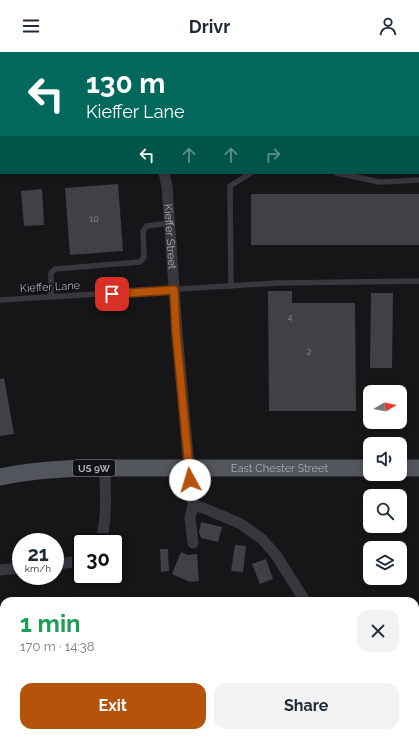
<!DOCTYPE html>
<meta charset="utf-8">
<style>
:root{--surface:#fff;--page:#f2f2f3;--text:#1f2937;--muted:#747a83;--accent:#b45309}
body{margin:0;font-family:Raleway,sans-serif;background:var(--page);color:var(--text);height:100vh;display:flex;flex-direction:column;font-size:15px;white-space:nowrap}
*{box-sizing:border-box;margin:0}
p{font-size:13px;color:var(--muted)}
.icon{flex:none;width:22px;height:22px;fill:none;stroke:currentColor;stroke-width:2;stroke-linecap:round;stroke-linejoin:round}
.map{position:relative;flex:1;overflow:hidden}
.panel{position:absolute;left:0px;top:545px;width:419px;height:140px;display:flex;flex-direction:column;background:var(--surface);border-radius:12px 12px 0 0;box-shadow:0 2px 6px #0003}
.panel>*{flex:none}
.top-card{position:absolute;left:0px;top:0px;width:419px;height:122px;box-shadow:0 2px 6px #0003;background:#00695c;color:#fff;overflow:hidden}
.needle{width:26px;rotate:80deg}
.buttons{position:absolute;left:363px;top:333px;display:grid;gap:8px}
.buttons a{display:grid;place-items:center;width:44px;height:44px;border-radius:8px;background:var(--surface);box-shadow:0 2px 6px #0003;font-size:20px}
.speed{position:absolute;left:12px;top:481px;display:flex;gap:8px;font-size:20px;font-weight:700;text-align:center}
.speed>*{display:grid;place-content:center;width:52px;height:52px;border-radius:50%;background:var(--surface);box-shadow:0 2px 6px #0003;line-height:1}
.speed small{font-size:10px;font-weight:400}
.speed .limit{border:2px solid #111;border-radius:6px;background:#fff;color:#111}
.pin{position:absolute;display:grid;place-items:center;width:34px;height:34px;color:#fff;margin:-17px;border-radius:8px;box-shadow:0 2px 6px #0006}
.me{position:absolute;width:44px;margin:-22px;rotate:354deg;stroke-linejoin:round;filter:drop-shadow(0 0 3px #0008)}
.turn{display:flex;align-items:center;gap:14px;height:84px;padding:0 20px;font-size:18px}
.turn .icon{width:52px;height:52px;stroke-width:2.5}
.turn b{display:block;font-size:28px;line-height:34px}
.lanes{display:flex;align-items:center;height:38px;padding:0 20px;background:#0003;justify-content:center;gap:20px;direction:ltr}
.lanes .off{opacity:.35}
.round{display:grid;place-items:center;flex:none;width:42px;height:42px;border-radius:12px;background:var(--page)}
.overview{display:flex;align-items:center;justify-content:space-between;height:68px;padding:0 20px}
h1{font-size:24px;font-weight:700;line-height:30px;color:#1e9e55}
.button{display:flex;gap:8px;margin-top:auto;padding:8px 20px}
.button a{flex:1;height:46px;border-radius:12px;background:var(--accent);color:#fff;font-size:16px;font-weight:700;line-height:46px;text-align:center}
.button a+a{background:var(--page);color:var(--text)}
header{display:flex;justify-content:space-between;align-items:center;height:52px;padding:0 20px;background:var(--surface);font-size:18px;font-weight:700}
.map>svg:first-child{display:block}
.building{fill:#404145}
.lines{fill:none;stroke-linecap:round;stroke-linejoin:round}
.service{stroke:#37383d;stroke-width:5.5}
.minor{stroke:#37383d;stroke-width:11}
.primary{stroke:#53555c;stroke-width:17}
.rail{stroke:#4a4c52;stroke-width:3;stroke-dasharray:5 4;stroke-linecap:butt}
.route-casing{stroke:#753606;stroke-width:10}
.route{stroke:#b45309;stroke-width:7}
.labels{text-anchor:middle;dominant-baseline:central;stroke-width:3;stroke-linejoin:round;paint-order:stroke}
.number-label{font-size:9px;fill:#8e929b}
.shield{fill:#111113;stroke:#7b7e86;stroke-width:1}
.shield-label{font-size:10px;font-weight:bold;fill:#a8adb8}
.street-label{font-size:11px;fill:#a8adb8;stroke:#111113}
</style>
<header><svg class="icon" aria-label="menu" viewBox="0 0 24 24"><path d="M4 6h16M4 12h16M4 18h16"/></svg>Drivr<svg class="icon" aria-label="person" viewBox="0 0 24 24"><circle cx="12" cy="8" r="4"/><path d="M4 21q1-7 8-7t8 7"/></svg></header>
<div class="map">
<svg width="419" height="685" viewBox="0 0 419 685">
<rect width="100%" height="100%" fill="#161618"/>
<g class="building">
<polygon points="118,132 123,199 70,203 65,136"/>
<polygon points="42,137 44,173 24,174 21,139"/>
<rect x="251" y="142" width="168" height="51"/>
<polygon points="268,239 292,239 292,251 355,251 356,359 269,359"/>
<polygon points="371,241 393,241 392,316 370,316"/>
<polygon points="4,326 14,382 0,384 0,327"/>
<polygon points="201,470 222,475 218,490 201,486 199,480"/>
<polygon points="235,493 246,494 243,520 231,519"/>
<polygon points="160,497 168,497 169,519 161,520"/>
<polygon points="181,500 188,503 197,502 199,529 190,530 172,522"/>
<polygon points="266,507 273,527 260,532 252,512"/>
</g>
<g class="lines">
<g class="service">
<polyline points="177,1 177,0"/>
<polyline points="336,121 380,130 419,128"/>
<polyline points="231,234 230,134 251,121"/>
<polyline points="51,244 51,221 55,217 140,210 144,205 143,179 147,174 169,171"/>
<polyline points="0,248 278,231 419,229"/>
<polyline points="419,576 419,577"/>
<polyline points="415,677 419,676"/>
<polyline points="402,681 402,685"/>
</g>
<g class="minor">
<path id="s1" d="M164 121 167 134 177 279 189 415 193 453 190 466 193 491"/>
<polyline points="193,453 206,457 241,472 262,487 276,503 305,549"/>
<path d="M100 490C108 470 105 437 105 415"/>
<polyline points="55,512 75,510 81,508"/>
<polyline points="0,518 21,516"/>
<polyline points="0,631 4,632"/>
<polyline points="107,681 109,685"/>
<polyline points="216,681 216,685"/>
<polyline points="320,685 320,681"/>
</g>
<g class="primary">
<polyline points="400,416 419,416"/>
<path id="s2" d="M0 425C28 419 56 417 85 416H370"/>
</g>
<g class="rail">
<polyline points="0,47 1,47"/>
<polyline points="418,71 419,71"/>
</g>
</g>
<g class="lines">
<defs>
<polyline id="route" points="112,242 174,238 176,279 190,428"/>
</defs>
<use href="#route" class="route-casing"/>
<use href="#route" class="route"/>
</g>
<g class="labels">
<g class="number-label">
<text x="94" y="167">10</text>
<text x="290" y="265">4</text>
<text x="309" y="300">2</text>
</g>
<rect class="shield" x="73" y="408" width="42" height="16" rx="3"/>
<g class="shield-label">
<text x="94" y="416">US 9W</text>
</g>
<g class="street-label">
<text stroke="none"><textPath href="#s1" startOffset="64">Kieffer Street</textPath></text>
<text transform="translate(50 235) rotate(-3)">Kieffer Lane</text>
<text stroke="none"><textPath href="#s2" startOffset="280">East Chester Street</textPath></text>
</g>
</g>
</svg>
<div class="buttons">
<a><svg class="needle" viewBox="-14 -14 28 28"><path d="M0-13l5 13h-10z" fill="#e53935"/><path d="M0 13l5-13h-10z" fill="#747a83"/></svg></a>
<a><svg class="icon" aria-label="sound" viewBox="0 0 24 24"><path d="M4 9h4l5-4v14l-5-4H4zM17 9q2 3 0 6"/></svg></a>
<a><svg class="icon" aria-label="search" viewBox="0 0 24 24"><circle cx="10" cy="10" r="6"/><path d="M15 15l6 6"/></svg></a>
<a><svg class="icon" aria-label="layers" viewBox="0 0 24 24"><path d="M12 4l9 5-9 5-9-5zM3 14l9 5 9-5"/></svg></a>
</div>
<div class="speed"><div>21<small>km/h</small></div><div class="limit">30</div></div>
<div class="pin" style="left:112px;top:242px;background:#d93025"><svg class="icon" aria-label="arrive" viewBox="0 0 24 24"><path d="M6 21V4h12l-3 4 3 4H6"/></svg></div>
<svg class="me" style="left:190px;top:428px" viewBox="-20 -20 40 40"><circle r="19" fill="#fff"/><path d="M0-13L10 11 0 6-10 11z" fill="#b45309"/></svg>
<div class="top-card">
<div class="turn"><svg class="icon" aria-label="left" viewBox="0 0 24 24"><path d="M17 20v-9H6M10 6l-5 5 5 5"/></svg><div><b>130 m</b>Kieffer Lane</div></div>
<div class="lanes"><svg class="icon" aria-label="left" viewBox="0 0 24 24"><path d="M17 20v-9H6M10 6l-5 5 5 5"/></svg><svg class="icon off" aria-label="ahead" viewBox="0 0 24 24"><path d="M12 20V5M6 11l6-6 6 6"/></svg><svg class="icon off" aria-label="ahead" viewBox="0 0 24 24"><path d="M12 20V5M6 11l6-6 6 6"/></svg><svg class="icon off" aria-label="right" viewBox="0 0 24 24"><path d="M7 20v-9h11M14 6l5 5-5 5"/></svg></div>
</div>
<section class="panel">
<div class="overview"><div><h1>1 min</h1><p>170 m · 14:38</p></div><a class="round"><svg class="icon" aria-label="close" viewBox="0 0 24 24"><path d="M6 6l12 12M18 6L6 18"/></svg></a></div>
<div class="button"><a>Exit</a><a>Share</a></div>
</section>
</div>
